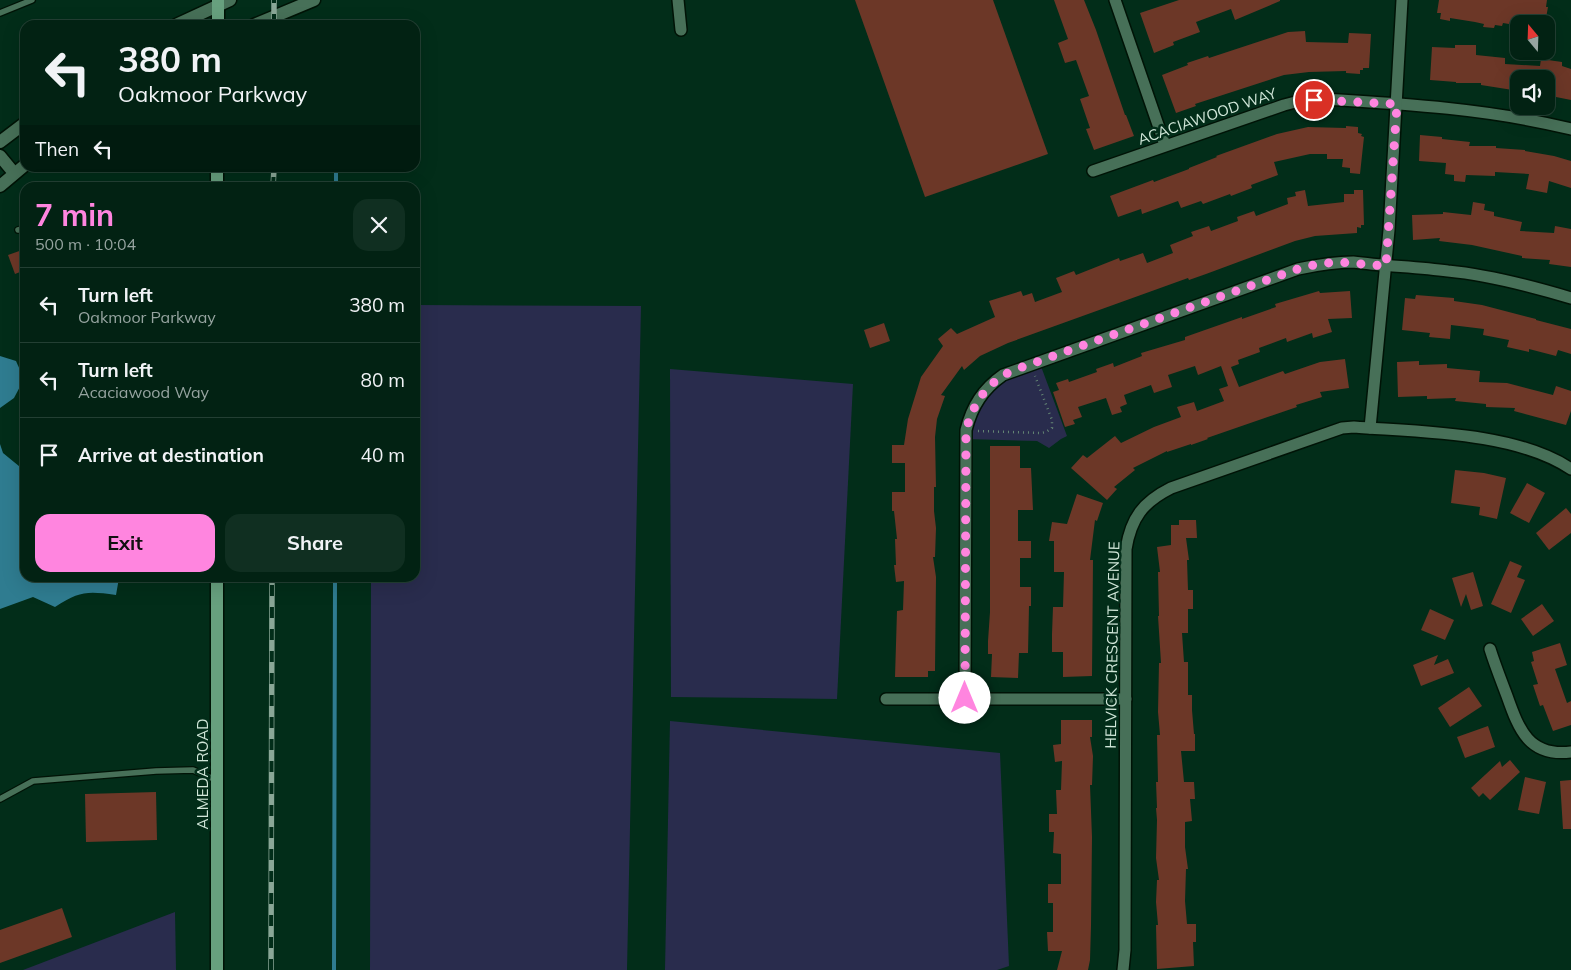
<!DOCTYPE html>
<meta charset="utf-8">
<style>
:root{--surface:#022213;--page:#102f21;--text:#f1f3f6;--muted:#96a4a0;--line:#233f33;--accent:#ff85df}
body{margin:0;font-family:Mulish,sans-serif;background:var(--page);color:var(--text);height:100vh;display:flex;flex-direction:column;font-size:19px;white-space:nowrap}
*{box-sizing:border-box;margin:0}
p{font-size:16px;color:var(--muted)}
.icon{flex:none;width:28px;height:28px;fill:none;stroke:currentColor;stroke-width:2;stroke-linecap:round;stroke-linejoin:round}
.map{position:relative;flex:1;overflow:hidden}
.sheet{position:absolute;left:20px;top:182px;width:400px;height:400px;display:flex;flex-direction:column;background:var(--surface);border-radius:15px;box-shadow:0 5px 20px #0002,0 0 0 1px var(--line)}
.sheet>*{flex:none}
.guide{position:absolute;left:20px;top:20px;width:400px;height:152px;border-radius:15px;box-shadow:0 5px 20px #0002,0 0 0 1px var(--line);background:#022213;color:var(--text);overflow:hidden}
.needle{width:32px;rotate:341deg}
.fabs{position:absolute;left:1510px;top:15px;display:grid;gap:10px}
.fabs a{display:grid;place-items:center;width:45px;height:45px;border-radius:10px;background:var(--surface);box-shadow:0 5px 20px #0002,0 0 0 1px var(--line);font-size:25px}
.pin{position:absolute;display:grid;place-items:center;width:42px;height:42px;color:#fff;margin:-21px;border:2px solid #fff;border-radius:50%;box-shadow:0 1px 5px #0007}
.me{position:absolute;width:55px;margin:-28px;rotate:0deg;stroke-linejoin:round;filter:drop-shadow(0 0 4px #0008)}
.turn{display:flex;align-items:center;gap:18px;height:105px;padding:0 15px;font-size:22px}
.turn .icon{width:65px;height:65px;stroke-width:2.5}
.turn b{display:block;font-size:35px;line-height:42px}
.then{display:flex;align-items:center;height:48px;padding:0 15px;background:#0003;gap:10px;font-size:19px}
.round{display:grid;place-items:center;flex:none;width:52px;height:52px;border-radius:15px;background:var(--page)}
.summary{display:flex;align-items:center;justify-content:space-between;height:85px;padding:0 15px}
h1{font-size:30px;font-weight:700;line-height:38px;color:var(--accent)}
.primary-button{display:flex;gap:10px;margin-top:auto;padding:10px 15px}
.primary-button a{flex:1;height:58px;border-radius:15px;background:var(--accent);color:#111;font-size:20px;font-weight:700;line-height:58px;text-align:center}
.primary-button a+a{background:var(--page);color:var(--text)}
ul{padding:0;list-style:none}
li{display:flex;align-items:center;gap:15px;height:75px;padding:0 15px;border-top:1px solid var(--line)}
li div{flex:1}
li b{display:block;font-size:19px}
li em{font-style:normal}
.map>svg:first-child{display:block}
.green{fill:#292c4d}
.water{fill:#2f7c90}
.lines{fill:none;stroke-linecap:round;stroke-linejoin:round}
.stream{stroke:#2f7c90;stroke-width:4}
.building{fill:#6c3727}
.lane-casing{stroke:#001306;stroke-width:8}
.street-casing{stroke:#001306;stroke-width:14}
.secondary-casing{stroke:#001306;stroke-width:15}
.primary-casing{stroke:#001306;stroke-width:15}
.path{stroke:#648574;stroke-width:2.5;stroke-dasharray:1 4;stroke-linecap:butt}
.lane{stroke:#477058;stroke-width:5.5}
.street{stroke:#477058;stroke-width:11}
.secondary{stroke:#477058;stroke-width:12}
.primary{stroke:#67a07e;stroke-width:12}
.rail-casing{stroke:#8aa797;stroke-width:5.5}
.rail{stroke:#022d19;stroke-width:4;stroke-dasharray:11;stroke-linecap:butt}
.route{stroke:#ff85df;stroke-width:9;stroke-dasharray:0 16.2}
.labels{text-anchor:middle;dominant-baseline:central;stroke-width:5;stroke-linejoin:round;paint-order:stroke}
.street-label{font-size:15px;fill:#d1e7d9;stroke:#022d19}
</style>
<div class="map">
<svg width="1571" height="970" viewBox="0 0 1571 970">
<rect width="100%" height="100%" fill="#022d19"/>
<g class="green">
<polygon points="415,305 641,306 627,970 370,970 371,578 415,578"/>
<polygon points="1039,361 1067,436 1061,439 1049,448 1037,441 966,439 987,388"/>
<polygon points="670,369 853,384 837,699 671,697"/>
<polygon points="670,721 1000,753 1009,966 997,970 665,970"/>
<polygon points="175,912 176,970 23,970"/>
</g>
<g class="water">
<polygon points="0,356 16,361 24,379 14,398 0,408"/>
<path d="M0 444 3 453 25 471V578H119L116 595C87 591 80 591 55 607L33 597 0 609Z"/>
</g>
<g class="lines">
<g class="stream">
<polyline points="336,188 336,168"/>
<polyline points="334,970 335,578"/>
</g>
</g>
<g class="building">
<polygon points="855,0 993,0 1048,154 925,197"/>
<polygon points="1054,0 1084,0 1096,30 1125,115 1126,115 1134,136 1094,150 1086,129 1090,128 1080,99 1089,96 1076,60 1065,63 1058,43 1068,39"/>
<polygon points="1179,0 1280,0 1280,1 1235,20 1231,9 1196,22 1200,32 1173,42 1174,45 1154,53 1140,13"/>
<polygon points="1439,0 1547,0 1546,7 1548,7 1546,18 1544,17 1543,24 1521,24 1510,22 1509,24 1503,23 1502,26 1495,25 1494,28 1483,27 1484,24 1475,22 1450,18 1450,21 1440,19 1441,13 1437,13"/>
<polygon points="1305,31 1306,42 1348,43 1349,33 1371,34 1369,68 1363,68 1363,70 1360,70 1360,74 1346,73 1346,71 1309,72 1284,75 1195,104 1196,106 1176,113 1162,75 1188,65 1187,63 1208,56 1209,58 1288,32"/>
<polygon points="1455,45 1476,45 1476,55 1505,58 1505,64 1540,66 1541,59 1562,62 1562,66 1571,69 1571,100 1546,95 1546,79 1519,79 1519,91 1481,85 1481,83 1456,83 1456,82 1430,80 1432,47 1455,48"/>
<polygon points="1346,126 1358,127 1358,133 1362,134 1361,136 1364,137 1360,174 1350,173 1350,168 1342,167 1343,159 1327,159 1327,154 1310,154 1274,162 1278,175 1251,185 1252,188 1231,196 1230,194 1203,204 1201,201 1181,208 1178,201 1142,214 1141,209 1118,217 1110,196 1153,180 1154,182 1189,169 1189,168 1217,157 1216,156 1277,134 1308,127 1346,128"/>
<polygon points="1420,135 1442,137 1442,139 1470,142 1469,146 1496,146 1496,148 1525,150 1525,151 1554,156 1571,161 1571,188 1549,181 1547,193 1526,189 1529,174 1495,172 1495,176 1466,175 1465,182 1454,181 1454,175 1445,174 1446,163 1419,161"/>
<polygon points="1305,190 1308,206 1344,202 1344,194 1354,194 1354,190 1363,190 1364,225 1361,225 1361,228 1357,227 1357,233 1315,236 1295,241 1206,274 1189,280 1188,278 1008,343 980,356 964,370 962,366 941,395 945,396 937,419 935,437 936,487 934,487 934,511 936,528 935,557 933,557 936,577 935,671 928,671 928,677 895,677 897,611 903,610 904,581 896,582 894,565 896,565 895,539 897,539 894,511 892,511 892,492 905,492 905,463 892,463 892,445 904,445 908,419 921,377 943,346 938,339 951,328 957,334 995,317 989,301 1021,291 1023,296 1032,293 1035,302 1062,292 1056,278 1074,271 1076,275 1119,258 1120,261 1143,253 1147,263 1173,253 1170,245 1193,236 1191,232 1209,226 1211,231 1238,221 1237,217 1254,211 1256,216 1288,204 1287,198 1296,196 1295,192"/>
<polygon points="1473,202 1485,204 1484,210 1494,212 1494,216 1522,222 1520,231 1554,233 1555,226 1571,229 1571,267 1549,264 1550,260 1522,258 1522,256 1472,245 1439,241 1440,238 1413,240 1412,215 1443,214 1443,212 1471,215"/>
<polygon points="25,249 25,270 15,274 8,255"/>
<polygon points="1319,291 1320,293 1350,291 1352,318 1328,319 1332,332 1313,338 1312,333 1287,342 1286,338 1259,348 1260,352 1238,360 1239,364 1231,367 1239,387 1283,371 1285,374 1320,362 1345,359 1349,388 1320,392 1322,397 1296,405 1297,407 1207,438 1208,439 1191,445 1191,444 1167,452 1167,451 1133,468 1135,470 1114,487 1117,489 1107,500 1071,468 1083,455 1087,458 1115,436 1121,443 1154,427 1181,417 1177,407 1194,402 1197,411 1224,401 1219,389 1228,386 1221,366 1198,375 1195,366 1168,375 1172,387 1154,393 1151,385 1124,395 1127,404 1120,407 1122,412 1112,415 1106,398 1078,407 1082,417 1073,420 1075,424 1065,427 1053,392 1059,390 1056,383 1068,379 1069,382 1097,372 1096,369 1113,363 1114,367 1142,356 1141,353 1185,340 1185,337 1242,317 1242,319 1276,307 1275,304"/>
<polygon points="1416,295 1454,298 1454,301 1482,305 1536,319 1536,320 1571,329 1571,354 1558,350 1556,356 1529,349 1529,352 1507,347 1509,340 1483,335 1484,329 1451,325 1450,339 1429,337 1430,333 1402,330 1405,298 1415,299"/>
<polygon points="884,323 890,341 870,348 864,330"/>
<polygon points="1419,361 1419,365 1447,364 1447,368 1480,371 1479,382 1507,383 1553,395 1556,386 1571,391 1571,411 1566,425 1514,411 1515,408 1486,407 1486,404 1455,401 1456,398 1427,399 1427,396 1398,397 1397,362"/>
<polygon points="990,446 1020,446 1020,468 1031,468 1033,510 1018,510 1018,541 1031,541 1031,558 1020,558 1020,587 1031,587 1031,606 1029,606 1028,653 1019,653 1018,678 991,677 992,654 988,654 988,641 990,612"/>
<polygon points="1455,470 1484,473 1506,478 1497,519 1479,515 1480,507 1451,503"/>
<polygon points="1527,483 1545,493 1529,523 1510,513"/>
<polygon points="1077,494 1103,503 1097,521 1095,520 1090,560 1093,560 1092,676 1063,677 1063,652 1052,652 1052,634 1053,607 1063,607 1064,572 1054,572 1054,541 1049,541 1052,522 1067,524"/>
<polygon points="1566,508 1571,514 1571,533 1549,550 1536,533"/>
<polygon points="1179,520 1196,520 1197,538 1186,538 1189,560 1187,560 1188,590 1193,590 1193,609 1188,609 1188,633 1182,633 1184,662 1188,662 1188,695 1192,695 1192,710 1194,734 1195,734 1195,751 1181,751 1184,782 1194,782 1195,799 1190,799 1192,821 1185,822 1185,847 1188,869 1186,869 1185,901 1187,924 1196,924 1196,942 1193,942 1194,966 1157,969 1156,925 1158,925 1156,902 1157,880 1159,880 1156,858 1157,820 1156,808 1157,808 1156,782 1158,782 1157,735 1160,735 1158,712 1159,663 1161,663 1158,616 1159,616 1158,572 1160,572 1157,547 1171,545 1171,525 1179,525"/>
<polygon points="1510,561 1522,566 1517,577 1525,580 1511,613 1491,604"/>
<polygon points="1473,572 1483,606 1471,610 1466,594 1461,607 1452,578"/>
<polygon points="1542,604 1554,621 1533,636 1521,619"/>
<polygon points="1430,609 1454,620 1445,640 1421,630"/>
<polygon points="1560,643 1567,665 1555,669 1567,703 1571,701 1571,725 1553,731 1543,705 1540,706 1533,685 1538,684 1531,662 1534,661 1532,652"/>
<polygon points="1438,655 1434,665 1448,659 1454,673 1421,686 1413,665"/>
<polygon points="1469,687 1482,706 1450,727 1438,708"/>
<polygon points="1061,720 1092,720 1092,737 1090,737 1093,756 1092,785 1090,785 1092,837 1091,926 1090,960 1088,970 1057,970 1062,951 1048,951 1047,932 1053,932 1053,903 1048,903 1048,884 1061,884 1061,854 1053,853 1054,832 1049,832 1049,814 1057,814 1056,790 1061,790 1062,761 1055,762 1053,745 1061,744"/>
<polygon points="1488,726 1495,747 1465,758 1457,737"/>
<polygon points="1510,760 1520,772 1490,800 1483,793 1479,797 1471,788 1500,761 1502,767"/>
<polygon points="1525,777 1546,782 1539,814 1518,810"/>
<polygon points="1571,780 1571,829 1563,829 1560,781"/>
<polygon points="156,792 157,840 86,842 85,794"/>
<polygon points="62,908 72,937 0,963 0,930"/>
</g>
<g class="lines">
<defs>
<g id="lane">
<polyline points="0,13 32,0"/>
<polyline points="151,186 217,185"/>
<polyline points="18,230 25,228"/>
<polyline points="0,799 33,781 156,771 193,770 216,780"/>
</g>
<g id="street">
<polyline points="678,0 681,30"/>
<polyline points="1115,0 1165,145"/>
<path d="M1093 171 1284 105 1303 100 1324 99C1407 104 1490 109 1571 129"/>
<polyline points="1370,428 1389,230 1402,0"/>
<path d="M1490 649C1495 665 1501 680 1507 696 1519 730 1529 757 1571 752"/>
<path d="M965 698 966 430C972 406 983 389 1003 375L1298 269C1317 265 1334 262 1353 262 1384 266 1416 267 1448 271 1490 275 1531 286 1571 298"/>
<polyline points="886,699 1126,699"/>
<path d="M1123 970 1125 950 1126 549C1131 518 1143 502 1171 488L1342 428 1354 427C1420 432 1516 432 1571 469"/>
</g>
<g id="secondary">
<polyline points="176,25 230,0"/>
<polyline points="254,25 314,0"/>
<polyline points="0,142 25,123"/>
<polyline points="0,156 14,173"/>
<polyline points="0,186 25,165"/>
</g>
<g id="primary">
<polyline points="218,0 218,25"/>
<polyline points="217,188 217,168"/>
<polyline points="217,970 217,578"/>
</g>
</defs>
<use href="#lane" class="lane-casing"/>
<use href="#street" class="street-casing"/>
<use href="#secondary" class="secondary-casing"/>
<use href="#primary" class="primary-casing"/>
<polyline class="path" points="978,431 1041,433 1046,432 1052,428 1052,420 1035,376"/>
<use href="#lane" class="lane"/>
<use href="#street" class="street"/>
<use href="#secondary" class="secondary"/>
<use href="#primary" class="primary"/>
<defs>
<g id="rail">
<polyline points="274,25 274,0"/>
<polyline points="273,188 274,168"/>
<polyline points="271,970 272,578"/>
</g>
</defs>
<use href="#rail" class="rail-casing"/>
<use href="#rail" class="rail"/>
</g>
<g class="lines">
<path class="route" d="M965 698 966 430C974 402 987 382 1014 370L1298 269 1318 264 1338 262 1386 266 1397 104 1314 100"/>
</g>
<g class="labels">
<g class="street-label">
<text transform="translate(1207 116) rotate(-19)">ACACIAWOOD WAY</text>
<text transform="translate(1112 645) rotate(-89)">HELVICK CRESCENT AVENUE</text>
<text transform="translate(202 774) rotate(-90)">ALMEDA ROAD</text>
</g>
</g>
</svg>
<div class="fabs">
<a><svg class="needle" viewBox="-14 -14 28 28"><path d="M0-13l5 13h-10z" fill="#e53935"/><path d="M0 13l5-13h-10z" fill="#96a4a0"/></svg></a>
<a><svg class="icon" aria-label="sound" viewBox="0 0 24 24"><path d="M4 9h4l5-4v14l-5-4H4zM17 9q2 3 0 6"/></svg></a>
</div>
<div class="pin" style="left:1314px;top:100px;background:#d93025"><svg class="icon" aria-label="arrive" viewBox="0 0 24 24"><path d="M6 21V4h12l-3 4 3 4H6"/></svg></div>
<svg class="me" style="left:965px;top:698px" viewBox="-20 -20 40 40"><circle r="19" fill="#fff"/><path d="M0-13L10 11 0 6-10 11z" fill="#ff85df"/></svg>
<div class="guide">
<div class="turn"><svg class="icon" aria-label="left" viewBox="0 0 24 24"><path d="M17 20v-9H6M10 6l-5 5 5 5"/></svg><div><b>380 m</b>Oakmoor Parkway</div></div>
<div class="then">Then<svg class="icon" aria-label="left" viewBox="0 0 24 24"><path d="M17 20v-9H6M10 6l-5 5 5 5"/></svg></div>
</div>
<section class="sheet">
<div class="summary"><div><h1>7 min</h1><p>500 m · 10:04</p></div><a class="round"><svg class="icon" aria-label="close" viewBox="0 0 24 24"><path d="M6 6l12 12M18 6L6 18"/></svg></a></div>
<ul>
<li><svg class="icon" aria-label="left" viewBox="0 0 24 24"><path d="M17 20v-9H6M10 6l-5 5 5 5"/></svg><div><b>Turn left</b><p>Oakmoor Parkway</p></div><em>380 m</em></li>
<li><svg class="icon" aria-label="left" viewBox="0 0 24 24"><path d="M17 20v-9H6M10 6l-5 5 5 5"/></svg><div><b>Turn left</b><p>Acaciawood Way</p></div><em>80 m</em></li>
<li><svg class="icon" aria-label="arrive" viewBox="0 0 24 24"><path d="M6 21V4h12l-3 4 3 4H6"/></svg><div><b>Arrive at destination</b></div><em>40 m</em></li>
</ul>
<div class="primary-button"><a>Exit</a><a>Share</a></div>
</section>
</div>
